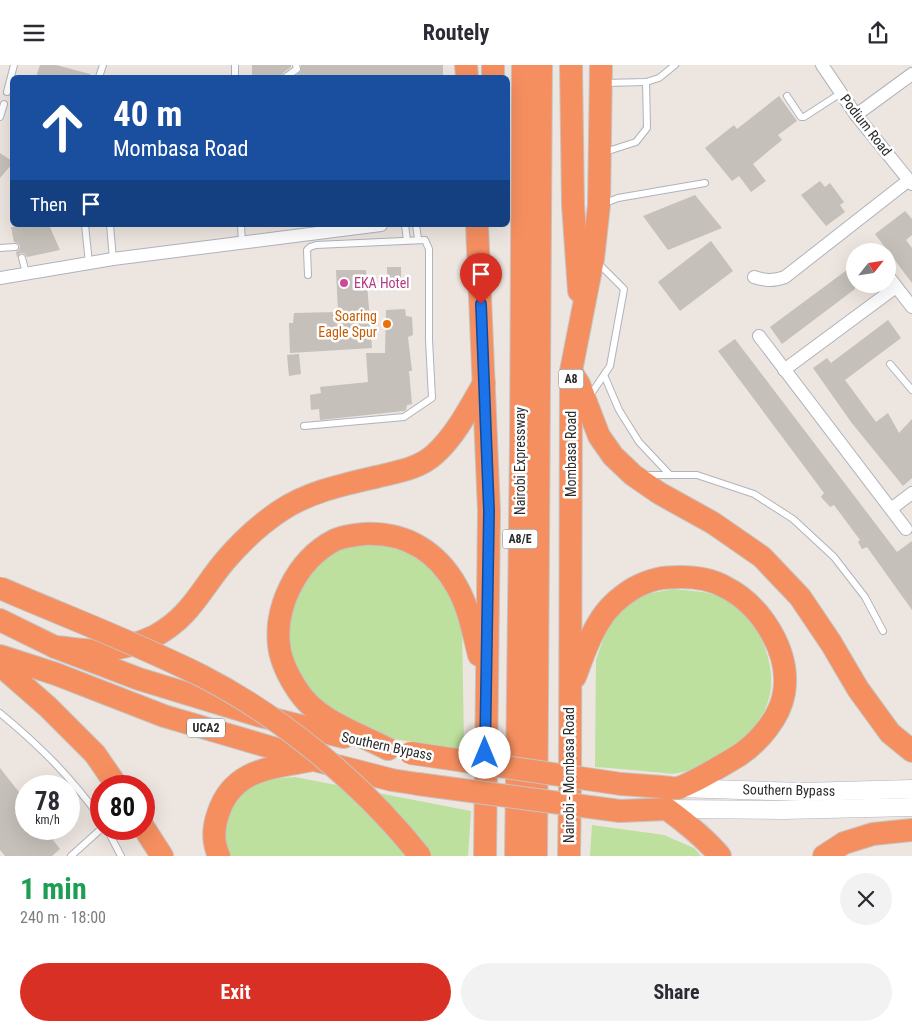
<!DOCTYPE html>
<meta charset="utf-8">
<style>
:root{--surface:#fff;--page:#f2f2f3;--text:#2b2b33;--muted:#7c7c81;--accent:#d93025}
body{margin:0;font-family:"Roboto Condensed",sans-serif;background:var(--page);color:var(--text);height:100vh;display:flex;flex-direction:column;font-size:19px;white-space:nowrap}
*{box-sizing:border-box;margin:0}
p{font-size:16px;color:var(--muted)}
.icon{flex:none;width:28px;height:28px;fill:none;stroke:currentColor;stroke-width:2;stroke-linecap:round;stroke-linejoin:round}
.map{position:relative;height:791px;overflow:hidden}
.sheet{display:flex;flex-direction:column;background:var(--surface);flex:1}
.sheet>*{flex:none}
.banner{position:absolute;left:10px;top:10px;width:500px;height:152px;border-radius:8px;box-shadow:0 5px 20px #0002;background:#1a4fa0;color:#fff;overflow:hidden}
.needle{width:32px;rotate:60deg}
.fabs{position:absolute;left:846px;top:178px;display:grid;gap:10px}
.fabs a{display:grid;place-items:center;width:50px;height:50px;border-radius:50%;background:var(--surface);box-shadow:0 5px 20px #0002;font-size:25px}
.speed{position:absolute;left:15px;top:710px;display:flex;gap:10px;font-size:25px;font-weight:700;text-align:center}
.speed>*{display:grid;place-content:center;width:65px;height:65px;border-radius:50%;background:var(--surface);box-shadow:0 5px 20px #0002;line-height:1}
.speed small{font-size:12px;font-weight:400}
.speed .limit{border:8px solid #d22;background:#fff;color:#111}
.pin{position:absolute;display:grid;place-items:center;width:42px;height:42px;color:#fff;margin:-51px -21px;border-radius:50% 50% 50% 0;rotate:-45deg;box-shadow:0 0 5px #0007}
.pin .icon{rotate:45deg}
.me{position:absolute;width:55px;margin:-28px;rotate:0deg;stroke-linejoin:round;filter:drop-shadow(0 0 4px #0008)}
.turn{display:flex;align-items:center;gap:18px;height:105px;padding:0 20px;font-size:22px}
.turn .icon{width:65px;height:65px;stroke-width:2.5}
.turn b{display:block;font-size:35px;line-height:42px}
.then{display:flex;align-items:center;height:48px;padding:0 20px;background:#0003;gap:10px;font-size:19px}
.round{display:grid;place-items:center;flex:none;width:52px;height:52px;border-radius:26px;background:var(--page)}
.overview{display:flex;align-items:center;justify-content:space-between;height:85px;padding:0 20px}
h1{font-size:30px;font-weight:700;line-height:38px;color:#1e9e55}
.button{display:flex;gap:10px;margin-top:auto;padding:10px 20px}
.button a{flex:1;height:58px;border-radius:30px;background:var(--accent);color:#fff;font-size:20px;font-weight:700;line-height:58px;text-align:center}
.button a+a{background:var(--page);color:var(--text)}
header{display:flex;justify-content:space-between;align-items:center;height:65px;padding:0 20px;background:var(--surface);font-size:22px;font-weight:700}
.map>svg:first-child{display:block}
.green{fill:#bde09e}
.building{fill:#c6c0ba}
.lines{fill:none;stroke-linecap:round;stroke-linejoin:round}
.lane-casing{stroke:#afb3bc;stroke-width:8}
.street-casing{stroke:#afb3bc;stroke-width:14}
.secondary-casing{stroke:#afb3bc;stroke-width:19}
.highway-casing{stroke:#c4c4c4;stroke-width:24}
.lane{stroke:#fff;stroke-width:6}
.street{stroke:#fff;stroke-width:12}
.secondary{stroke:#fff;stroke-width:18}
.highway{stroke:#f68f60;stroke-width:22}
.highway-bridge-casing{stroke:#c4c4c4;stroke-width:24;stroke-linecap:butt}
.highway-bridge{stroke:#f68f60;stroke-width:22}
.route-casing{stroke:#114b97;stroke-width:12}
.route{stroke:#1a73e8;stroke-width:9}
.hotel-dot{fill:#d1479c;stroke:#fff;stroke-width:2}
.food-dot{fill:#e8710a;stroke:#fff;stroke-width:2}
.labels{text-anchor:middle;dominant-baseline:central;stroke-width:5;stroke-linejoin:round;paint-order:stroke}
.shield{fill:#fff;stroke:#6b6b6b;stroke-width:1}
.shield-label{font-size:12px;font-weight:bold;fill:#2c2c2c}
.street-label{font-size:14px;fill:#2c2c2c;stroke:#fff}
.hotel-label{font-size:14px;fill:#b23c85;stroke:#fff;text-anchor:start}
.food-label{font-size:14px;fill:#c56008;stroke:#fff;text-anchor:end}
</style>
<header><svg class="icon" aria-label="menu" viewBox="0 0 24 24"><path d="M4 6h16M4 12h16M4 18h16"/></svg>Routely<svg class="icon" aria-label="share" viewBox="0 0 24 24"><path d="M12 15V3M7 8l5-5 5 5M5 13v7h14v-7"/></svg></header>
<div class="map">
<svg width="912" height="791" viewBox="0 0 912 791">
<rect width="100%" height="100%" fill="#ede5df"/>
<g class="green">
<polygon points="362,477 407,485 434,503 450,529 462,558 464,684 386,673 311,634 291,607 288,546 296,524 331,487"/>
<path d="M673 524C690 526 710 526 725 534 745 544 758 562 765 583 782 630 763 662 723 689 709 698 695 705 678 708 670 710 660 707 652 707 633 705 614 703 595 702L596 595 606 566 621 546 643 530Z"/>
<polygon points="295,712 471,746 468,791 225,791 224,756 234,735 248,721 273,714"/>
<polygon points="592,760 664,770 694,783 701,791 590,791"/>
</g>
<g class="building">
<polygon points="40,0 56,0 90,9 90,12 36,12"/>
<polygon points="252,0 291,0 291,2 283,8 281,12 252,12"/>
<polygon points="301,0 443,0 443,12 294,12 301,6"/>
<polygon points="779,31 797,56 778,70 782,75 753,99 766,116 751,127 739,111 732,116 705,83 734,60 737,64"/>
<polygon points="0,88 12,96 12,99 0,113"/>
<polygon points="820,116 825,122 830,118 844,137 840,140 845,147 826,161 801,130"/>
<polygon points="695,130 722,163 668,185 643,151"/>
<polygon points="905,146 912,154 912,170 906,175 912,183 912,218 875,169"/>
<polygon points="49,160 60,185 27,192 25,189 21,188 17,192 16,187 19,185 20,181 18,178 14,177 11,162"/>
<polygon points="711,176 733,206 680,246 658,217"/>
<polygon points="855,199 855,224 782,279 770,262"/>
<polygon points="387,202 401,202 401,215 387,214"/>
<polygon points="336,205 366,205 372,283 290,288 289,258 293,258 294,248 338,247"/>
<polygon points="405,244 406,251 412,252 413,270 408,272 412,306 409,306 412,339 407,340 406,345 404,346 320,355 319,344 311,345 310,330 321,328 320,322 368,317 366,288 385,288 386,245"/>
<polygon points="888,255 901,273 845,315 876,357 888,348 899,368 912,354 912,413 903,421 851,357 813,303 827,293 831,298"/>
<polygon points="735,274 897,487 912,476 912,545 867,482 862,484 858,477 860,475 834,440 830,442 821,432 824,428 718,286"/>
<polygon points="299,289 301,309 289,311 287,290"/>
<polygon points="0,703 26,736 26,764 53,764 58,770 53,775 60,784 52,791 5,791 0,785"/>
</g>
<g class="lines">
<defs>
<g id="lane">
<polyline points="235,0 235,12"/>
<polyline points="99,12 103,0"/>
<polyline points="286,12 297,4 296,0"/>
<polyline points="605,18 646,17 659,13 675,0"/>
<polyline points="7,27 14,0"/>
<polyline points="787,31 801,52 804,52 841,28"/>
<polyline points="0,52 4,39"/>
<polyline points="605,87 636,77 647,63 646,17"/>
<polyline points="603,139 618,133 705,118"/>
<polyline points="85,160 89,198"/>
<polyline points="110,160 113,194"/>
<polyline points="241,160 242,178"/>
<polyline points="405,160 407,175"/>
<polyline points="416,160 418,174"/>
<polyline points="0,183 15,182"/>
<polyline points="22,193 26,208"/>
<polyline points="890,299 912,325"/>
<polyline points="604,310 619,345 639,377 670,410"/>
<polyline points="589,332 610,301 624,224 598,198"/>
<polyline points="304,361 404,352 432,333 429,275 429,184 425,175 316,180 310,182 307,185 308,210"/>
<polyline points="644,410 697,410 754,429 793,454 834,492 865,532 883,566"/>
<path d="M0 648C40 681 71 712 101 754"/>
<polyline points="107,764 121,791"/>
<polyline points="71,791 101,764"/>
</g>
<g id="street">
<polyline points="822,0 856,50 912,119"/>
<polyline points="856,50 912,9"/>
<polyline points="888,211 912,242"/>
<path d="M754 212C766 216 773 216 785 212L909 115"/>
<polyline points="0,213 113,194 381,160"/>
<polyline points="759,271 906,464"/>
<polyline points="784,305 896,222"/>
<polyline points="891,444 912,428"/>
</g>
<g id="secondary">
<polyline points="679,723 803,727 912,724"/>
<polyline points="667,744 783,745 912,742"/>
</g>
<g id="highway">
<polyline points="466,0 467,12"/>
<polyline points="571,0 573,140 579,226"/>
<polyline points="493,12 493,0"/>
<polyline points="477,160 489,446 485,791"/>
<polyline points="574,311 579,319 599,371 613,391 633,410 659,428 713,458 762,492 800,532 831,578 858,624 890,668 912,686"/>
<polyline points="0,555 55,582 139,614 257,650 344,672"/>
<path d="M55 582C71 583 88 587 104 585 120 584 140 578 155 571 190 552 200 526 224 497 240 478 259 460 280 446 308 427 342 420 376 412 396 407 419 404 435 389 456 370 470 342 484 318"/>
<polyline points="0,591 56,609 164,651 314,695 392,715 418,719"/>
<polyline points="0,600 48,642 95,689 117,721"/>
<path d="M575 612C582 594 588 574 599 557 607 543 621 531 634 523 651 514 662 512 681 512 697 512 711 514 725 522 761 540 791 587 784 628 780 653 758 678 738 691 723 700 708 709 692 717 688 719 682 722 678 723 674 724 667 722 663 722 649 721 635 720 621 719"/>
<path d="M388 684C361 670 328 659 307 637 295 624 284 604 280 587 272 545 296 495 335 475 344 471 354 470 364 469 405 467 437 486 457 522 469 543 473 567 479 590"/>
<path d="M620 746 667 744C686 758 705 773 720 791"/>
<polyline points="144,763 162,791"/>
<path d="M219 791C213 778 213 763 218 749 232 705 269 703 308 696"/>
<polyline points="516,791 521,380 523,0"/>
<polyline points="536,791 541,0"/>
<polyline points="569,791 570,721 571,306 593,194 599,140 601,0"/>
<polyline points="824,791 844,778 873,769 912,765"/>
</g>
</defs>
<use href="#lane" class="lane-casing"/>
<use href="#street" class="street-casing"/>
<use href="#secondary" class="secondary-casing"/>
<use href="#highway" class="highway-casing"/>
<use href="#lane" class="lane"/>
<use href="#street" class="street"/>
<use href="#secondary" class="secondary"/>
<use href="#highway" class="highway"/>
<defs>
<g id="highway-bridge">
<path d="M0 523C67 552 136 578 202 611 282 652 364 720 420 791"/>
<polyline points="410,688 621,719"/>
<polyline points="418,719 620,746"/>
</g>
</defs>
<use href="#highway-bridge" class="highway-bridge-casing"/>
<use href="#highway-bridge" class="highway-bridge"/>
</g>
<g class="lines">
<defs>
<polyline id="route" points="481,239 489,446 485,688"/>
</defs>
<use href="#route" class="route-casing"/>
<use href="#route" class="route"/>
</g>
<circle class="hotel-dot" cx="344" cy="218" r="5"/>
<circle class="food-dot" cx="387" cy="259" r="5"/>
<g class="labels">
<g class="shield">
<rect x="558.5" y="304.5" width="25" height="19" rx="4"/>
<rect x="502.5" y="464.5" width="35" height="19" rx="4"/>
<rect x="187" y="653.5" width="38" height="19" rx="4"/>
</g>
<g class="shield-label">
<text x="571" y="314">A8</text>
<text x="520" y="474">A8/E</text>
<text x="206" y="663">UCA2</text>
</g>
<g class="street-label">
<text transform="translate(866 60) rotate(52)">Podium Road</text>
<text transform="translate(571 389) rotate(-90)">Mombasa Road</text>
<text transform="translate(520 396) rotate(-90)">Nairobi Expressway</text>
<text transform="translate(387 681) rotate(12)">Southern Bypass</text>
<text transform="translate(569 710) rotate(-90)">Nairobi - Mombasa Road</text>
<text transform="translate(789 725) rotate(1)">Southern Bypass</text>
</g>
<g class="hotel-label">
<text x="354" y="218">EKA Hotel</text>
</g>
<g class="food-label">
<text x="377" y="251">Soaring<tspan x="377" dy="16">Eagle Spur</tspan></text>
</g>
</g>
</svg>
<div class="fabs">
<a><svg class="needle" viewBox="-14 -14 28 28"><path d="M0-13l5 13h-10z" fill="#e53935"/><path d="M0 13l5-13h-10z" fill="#7c7c81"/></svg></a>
</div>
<div class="speed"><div>78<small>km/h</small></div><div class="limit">80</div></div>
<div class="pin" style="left:481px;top:239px;background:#d93025"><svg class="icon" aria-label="arrive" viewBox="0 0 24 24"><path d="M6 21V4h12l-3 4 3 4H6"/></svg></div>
<svg class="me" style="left:485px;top:688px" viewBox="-20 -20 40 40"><circle r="19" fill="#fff"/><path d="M0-13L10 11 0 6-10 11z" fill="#1a73e8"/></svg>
<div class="banner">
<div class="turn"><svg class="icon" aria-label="ahead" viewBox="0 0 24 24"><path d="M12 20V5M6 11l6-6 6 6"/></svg><div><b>40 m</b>Mombasa Road</div></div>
<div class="then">Then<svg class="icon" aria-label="arrive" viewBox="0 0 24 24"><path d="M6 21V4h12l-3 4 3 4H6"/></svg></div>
</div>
</div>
<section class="sheet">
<div class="overview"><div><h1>1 min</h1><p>240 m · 18:00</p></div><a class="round"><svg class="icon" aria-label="close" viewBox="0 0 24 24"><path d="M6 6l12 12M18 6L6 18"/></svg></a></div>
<div class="button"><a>Exit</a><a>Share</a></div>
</section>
